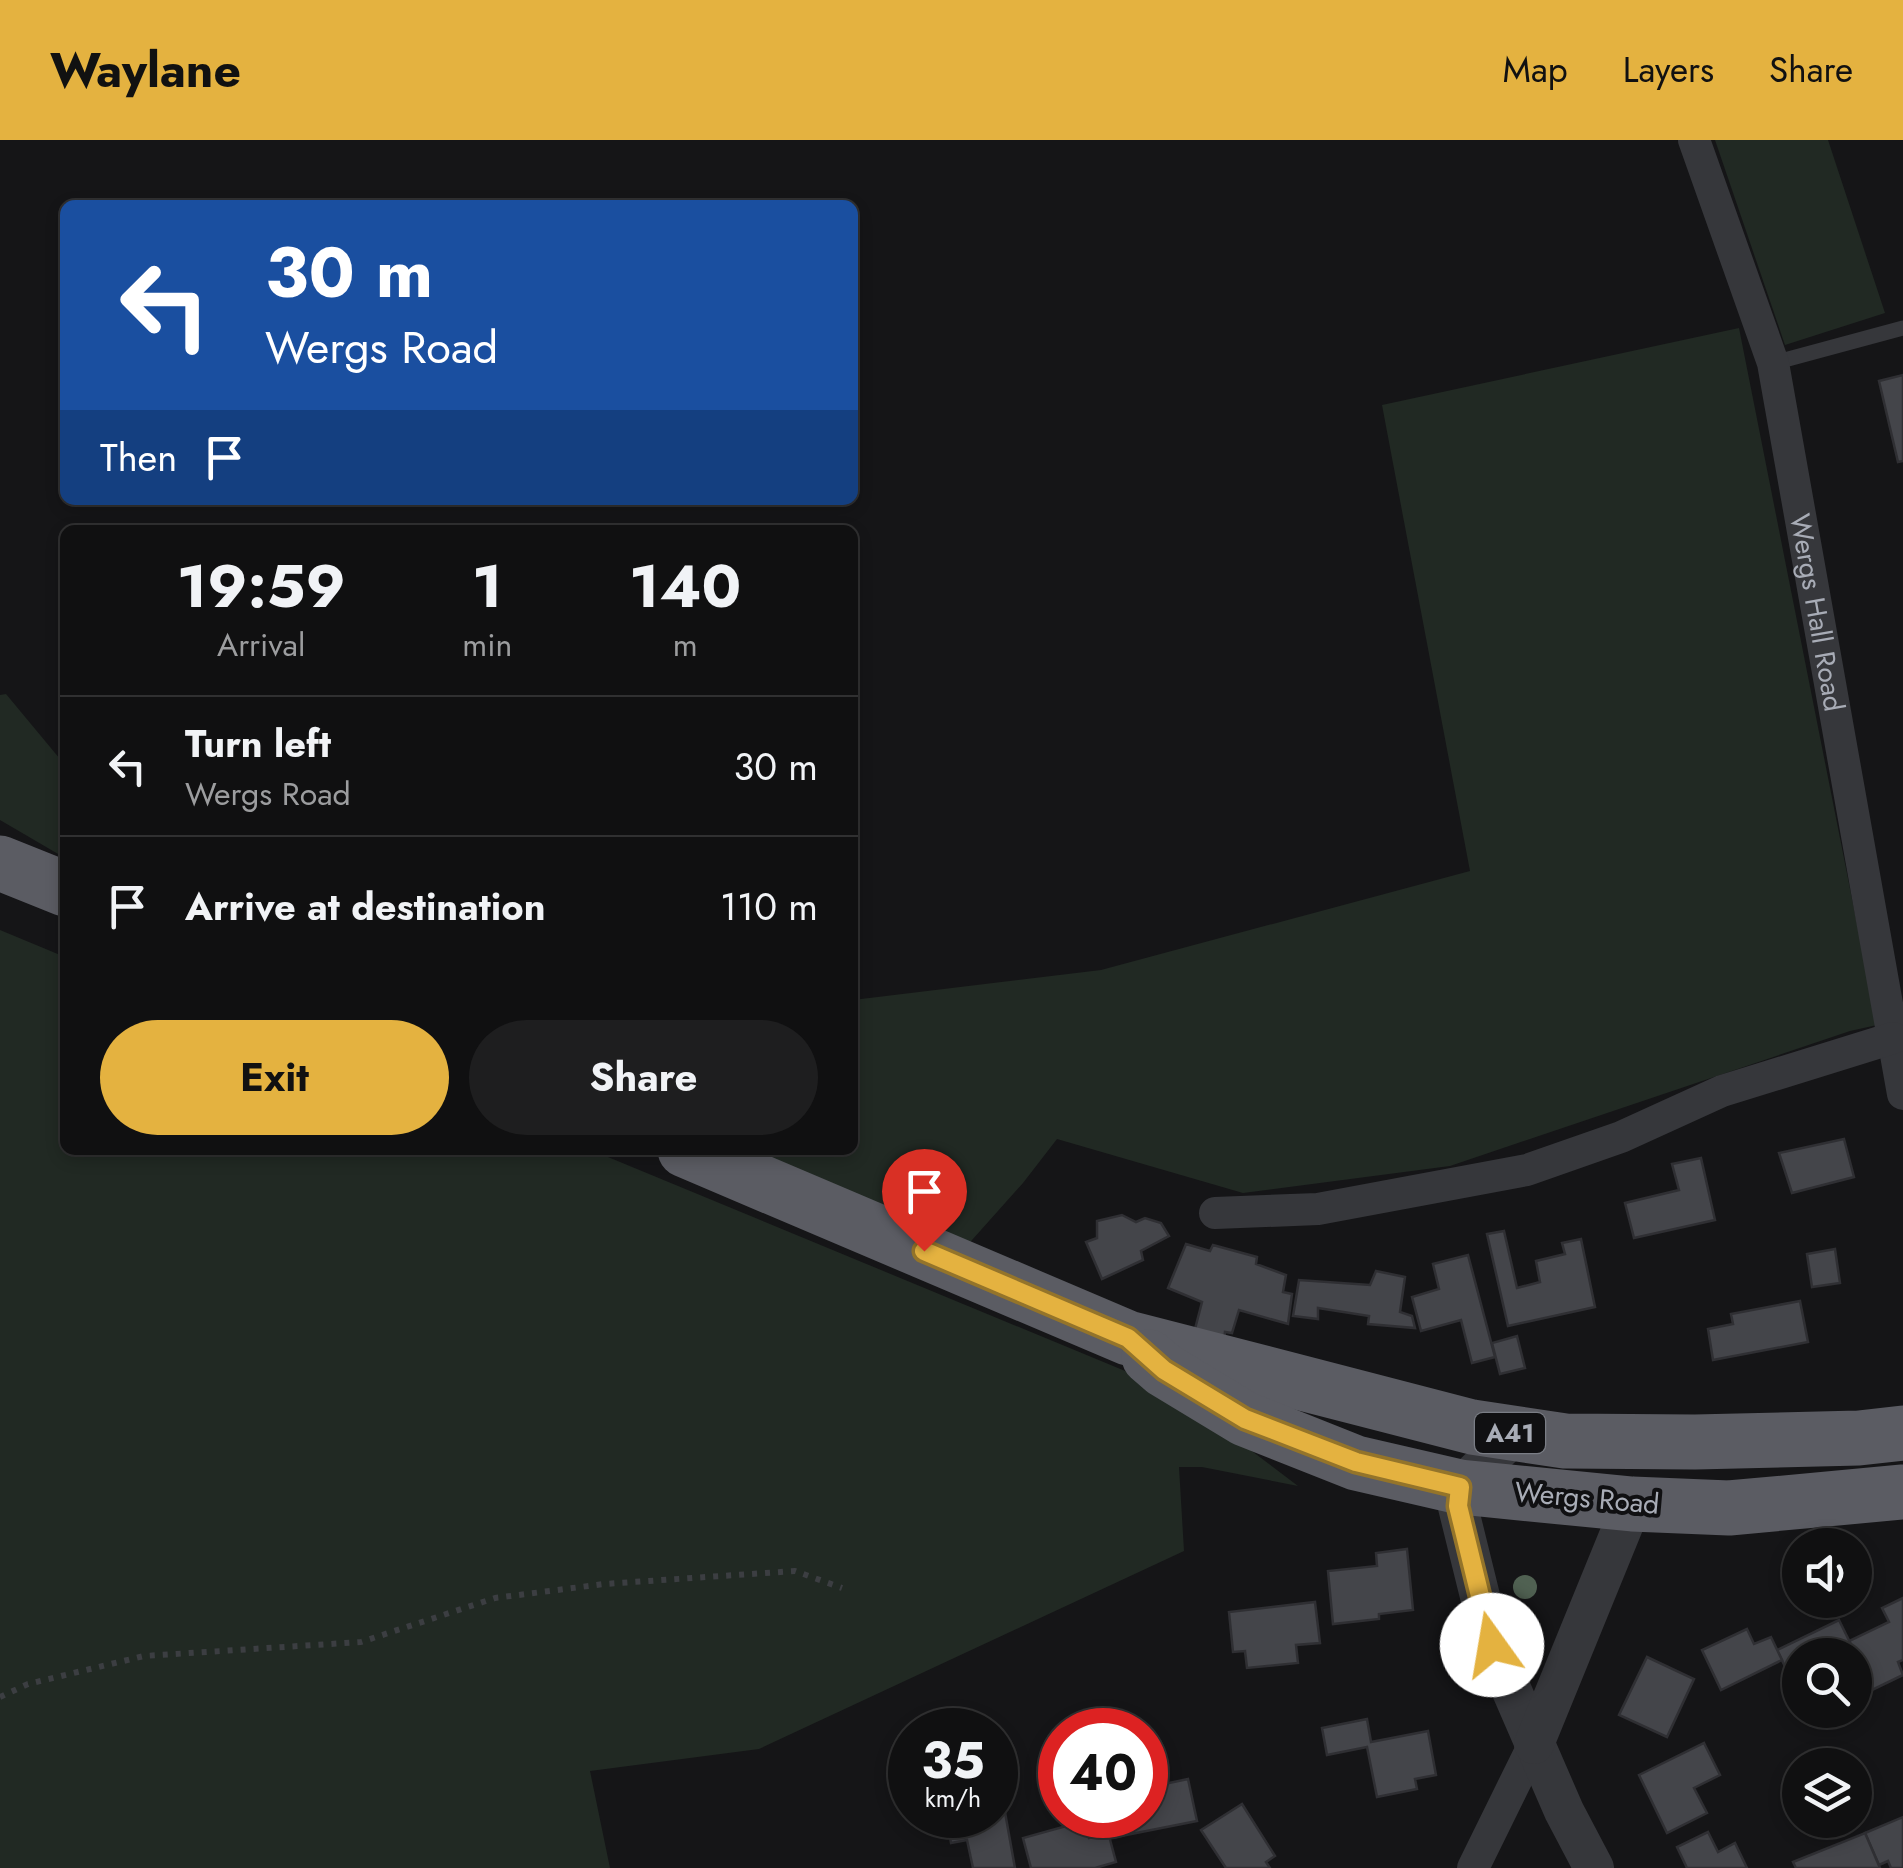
<!DOCTYPE html>
<style>
:root{--surface:#101011;--page:#1e1e1f;--text:#f1f3f6;--muted:#9c9d9f;--line:#303031;--accent:#e4b240}
body{margin:0;font-family:Jost,sans-serif;background:var(--page);color:var(--text);height:100vh;display:flex;flex-direction:column;font-size:38px;white-space:nowrap}
*{box-sizing:border-box;margin:0}
p{font-size:32px;color:var(--muted)}
.icon{flex:none;width:55px;height:55px;fill:none;stroke:currentColor;stroke-width:2;stroke-linecap:round;stroke-linejoin:round}
.map{position:relative;flex:1;overflow:hidden}
.panel{position:absolute;left:60px;top:385px;width:798px;height:630px;display:flex;flex-direction:column;background:var(--surface);border-radius:15px;box-shadow:0 5px 15px #0003,0 0 0 2px var(--line)}
.panel>*{flex:none}
.top-card{position:absolute;left:60px;top:60px;width:798px;height:305px;border-radius:15px;box-shadow:0 5px 15px #0003,0 0 0 2px var(--line);background:#1a4fa0;color:#fff;overflow:hidden}
.fabs{position:absolute;left:1782px;top:1388px;display:grid;gap:20px}
.fabs a{display:grid;place-items:center;width:90px;height:90px;border-radius:50%;background:var(--surface);box-shadow:0 5px 15px #0003,0 0 0 2px var(--line);font-size:50px}
.speed{position:absolute;left:888px;top:1568px;display:flex;gap:20px;font-size:50px;font-weight:700;text-align:center}
.speed>*{display:grid;place-content:center;width:130px;height:130px;border-radius:50%;background:var(--surface);box-shadow:0 5px 15px #0003,0 0 0 2px var(--line);line-height:1}
.speed small{font-size:25px;font-weight:400}
.speed .limit{border:15px solid #d22;background:#fff;color:#111}
.pin{position:absolute;display:grid;place-items:center;width:85px;height:85px;color:#fff;margin:-102px -42px;border-radius:50% 50% 50% 0;rotate:-45deg;box-shadow:0 0 10px #0007}
.pin .icon{rotate:45deg}
.me{position:absolute;width:110px;margin:-55px;rotate:347deg;stroke-linejoin:round;filter:drop-shadow(0 0 8px #0008)}
.turn{display:flex;align-items:center;gap:35px;height:210px;padding:0 40px;font-size:45px}
.turn .icon{width:130px;height:130px;stroke-width:2.5}
.turn b{display:block;font-size:70px;line-height:85px}
.then{display:flex;align-items:center;height:95px;padding:0 40px;background:#0003;gap:20px;font-size:38px}
.eta{display:flex;justify-content:space-evenly;align-items:center;height:170px;text-align:center}
.eta b{font-size:60px;font-weight:700;line-height:70px}
.action{display:flex;gap:20px;margin-top:auto;padding:20px 40px}
.action a{flex:1;height:115px;border-radius:60px;background:var(--accent);color:#111;font-size:40px;font-weight:700;line-height:115px;text-align:center}
.action a+a{background:var(--page);color:var(--text)}
ul{padding:0;list-style:none}
li{display:flex;align-items:center;gap:30px;height:140px;padding:0 40px;border-top:2px solid var(--line)}
li div{flex:1}
li b{display:block;font-size:38px}
li em{font-style:normal}
header{display:flex;align-items:center;gap:60px;box-sizing:border-box;height:140px;padding:0 50px;background:var(--accent);color:#111}
header strong{font-size:48px}
nav{display:flex;gap:55px;margin-inline-start:auto;font-size:35px}
.map>svg:first-child{display:block}
.green{fill:#212923}
.building{fill:#44454a;stroke:#2f2f33;stroke-width:2.5}
.lines{fill:none;stroke-linecap:round;stroke-linejoin:round}
.path{stroke:#3c3e42;stroke-width:6;stroke-dasharray:5 8;stroke-linecap:butt}
.service{stroke:#36373b;stroke-width:15}
.minor{stroke:#36373b;stroke-width:32}
.tertiary{stroke:#36373b;stroke-width:40}
.trunk{stroke:#5b5c63;stroke-width:55}
.tree{fill:#506152}
.route-casing{stroke:#94742a;stroke-width:25}
.route{stroke:#e4b240;stroke-width:18}
.labels{text-anchor:middle;dominant-baseline:central;stroke-width:8;stroke-linejoin:round;paint-order:stroke}
.shield{fill:#101012;stroke:#7a7d85;stroke-width:2.5}
.shield-label{font-size:25px;font-weight:bold;fill:#a8acb6}
.street-label{font-size:28px;fill:#a8acb6;stroke:#101012}
</style>
<header>
<strong>Waylane</strong>
<nav><a>Map</a><a>Layers</a><a>Share</a></nav>
</header>
<div class="map">
<svg width="1903" height="1728" viewBox="0 0 1903 1728">
<rect width="100%" height="100%" fill="#151517"/>
<g class="green">
<polygon points="1715,0 1828,0 1885,173 1785,205"/>
<polygon points="1739,188 1877,885 1850,891 1450,1026 1243,1053 1057,999 1023,1043 964,1109 735,1010 852,1010 853,860 1101,830 1470,731 1382,265"/>
<polygon points="6,554 65,625 65,718 0,680 0,555"/>
<polygon points="0,790 65,817 65,1010 591,1010 1171,1250 1298,1346 1202,1327 1179,1327 1184,1411 759,1609 590,1631 610,1728 0,1728"/>
</g>
<g class="building">
<polygon points="1903,235 1903,321 1898,322 1879,241"/>
<polygon points="1844,999 1854,1037 1792,1053 1779,1013"/>
<polygon points="1701,1018 1715,1080 1634,1098 1625,1063 1679,1050 1672,1024"/>
<polygon points="1122,1075 1136,1082 1145,1078 1161,1083 1169,1096 1141,1111 1143,1120 1102,1139 1086,1102 1097,1098 1097,1081"/>
<polygon points="1504,1091 1517,1148 1540,1142 1536,1121 1565,1114 1562,1103 1581,1099 1595,1167 1508,1186 1487,1094"/>
<polygon points="1186,1104 1210,1111 1213,1105 1257,1117 1256,1124 1286,1135 1283,1152 1292,1154 1288,1184 1239,1170 1232,1193 1225,1192 1224,1200 1195,1189 1202,1162 1168,1148"/>
<polygon points="1835,1109 1840,1143 1812,1147 1807,1114"/>
<polygon points="1468,1115 1495,1217 1472,1223 1461,1180 1421,1191 1412,1157 1439,1149 1433,1124"/>
<polygon points="1376,1131 1405,1137 1400,1172 1412,1176 1415,1188 1368,1184 1369,1176 1318,1168 1318,1179 1293,1176 1299,1140 1370,1145"/>
<polygon points="1800,1161 1808,1202 1713,1220 1708,1189 1733,1184 1731,1174"/>
<polygon points="1517,1196 1525,1228 1500,1234 1492,1203"/>
<polygon points="1407,1409 1413,1470 1379,1474 1379,1479 1333,1484 1328,1431 1377,1426 1376,1413"/>
<polygon points="1903,1458 1903,1520 1898,1522 1903,1535 1872,1550 1849,1501 1889,1482 1882,1468"/>
<polygon points="1315,1462 1320,1503 1296,1505 1298,1523 1247,1528 1245,1511 1233,1512 1229,1472"/>
<polygon points="1839,1480 1863,1529 1855,1533 1855,1515 1800,1515 1800,1542 1794,1545 1777,1510"/>
<polygon points="1747,1489 1754,1504 1771,1497 1782,1520 1721,1550 1702,1510"/>
<polygon points="1647,1517 1694,1539 1667,1597 1619,1575"/>
<polygon points="1367,1579 1371,1602 1428,1591 1436,1635 1415,1639 1417,1649 1377,1657 1367,1607 1327,1615 1322,1588"/>
<polygon points="1704,1603 1720,1635 1694,1648 1707,1673 1667,1693 1639,1635"/>
<polygon points="1188,1639 1197,1681 1116,1697 1111,1675 1145,1675 1145,1648"/>
<polygon points="1003,1661 1015,1728 973,1728 967,1700 951,1703 946,1675 995,1675 995,1663"/>
<polygon points="1242,1664 1275,1716 1266,1722 1270,1728 1226,1728 1201,1690"/>
<polygon points="1903,1677 1903,1728 1891,1728 1888,1721 1879,1725 1865,1693"/>
<polygon points="1084,1681 1089,1698 1108,1692 1116,1722 1095,1728 1031,1728 1023,1698"/>
<polygon points="1708,1692 1718,1712 1735,1703 1747,1728 1687,1728 1677,1707"/>
<polygon points="1865,1693 1880,1728 1796,1728 1793,1722"/>
</g>
<g class="lines">
<polyline class="path" points="0,1557 28,1544 144,1516 361,1502 495,1458 604,1444 795,1431 842,1448"/>
<polyline class="service" points="1773,223 1903,188"/>
<g class="minor">
<path id="s1" d="M1694 0 1773 223 1903 954"/>
<polyline points="1215,1073 1318,1069 1527,1030 1621,997 1722,951 1893,898"/>
<polyline points="1473,1728 1534,1604"/>
</g>
<g class="tertiary">
<polyline points="1520,1294 1507,1302 1460,1347 1458,1367 1492,1505 1564,1671 1594,1728"/>
<polyline points="1534,1604 1632,1364"/>
</g>
<g class="trunk">
<polyline points="0,723 65,749"/>
<polyline points="685,1010 1128,1198 1472,1287 1565,1301 1695,1302 1859,1298 1903,1293"/>
<polyline points="1149,1217 1164,1230 1245,1279 1356,1323 1460,1347 1632,1364 1729,1368 1903,1352"/>
</g>
</g>
<circle class="tree" cx="1525" cy="1447" r="12"/>
<g class="lines">
<defs>
<polyline id="route" points="924,1111 1128,1198 1164,1230 1245,1279 1356,1322 1460,1347 1458,1366 1492,1505"/>
</defs>
<use href="#route" class="route-casing"/>
<use href="#route" class="route"/>
</g>
<g class="labels">
<rect class="shield" x="1475" y="1273" width="70" height="40" rx="8"/>
<g class="shield-label">
<text x="1510" y="1293">A41</text>
</g>
<g class="street-label">
<text stroke="none"><textPath href="#s1" startOffset="490">Wergs Hall Road</textPath></text>
<text transform="translate(1587 1358) rotate(5)">Wergs Road</text>
</g>
</g>
</svg>
<div class="fabs">
<a><svg class="icon" aria-label="sound" viewBox="0 0 24 24"><path d="M4 9h4l5-4v14l-5-4H4zM17 9q2 3 0 6"/></svg></a>
<a><svg class="icon" aria-label="search" viewBox="0 0 24 24"><circle cx="10" cy="10" r="6"/><path d="M15 15l6 6"/></svg></a>
<a><svg class="icon" aria-label="layers" viewBox="0 0 24 24"><path d="M12 4l9 5-9 5-9-5zM3 14l9 5 9-5"/></svg></a>
</div>
<div class="speed"><div>35<small>km/h</small></div><div class="limit">40</div></div>
<div class="pin" style="left:924px;top:1111px;background:#d93025"><svg class="icon" aria-label="arrive" viewBox="0 0 24 24"><path d="M6 21V4h12l-3 4 3 4H6"/></svg></div>
<svg class="me" style="left:1492px;top:1505px" viewBox="-20 -20 40 40"><circle r="19" fill="#fff"/><path d="M0-13L10 11 0 6-10 11z" fill="#e4b240"/></svg>
<div class="top-card">
<div class="turn"><svg class="icon" aria-label="left" viewBox="0 0 24 24"><path d="M17 20v-9H6M10 6l-5 5 5 5"/></svg><div><b>30 m</b>Wergs Road</div></div>
<div class="then">Then<svg class="icon" aria-label="arrive" viewBox="0 0 24 24"><path d="M6 21V4h12l-3 4 3 4H6"/></svg></div>
</div>
<section class="panel">
<div class="eta">
<div><b>19:59</b><p>Arrival</p></div>
<div><b>1</b><p>min</p></div>
<div><b>140</b><p>m</p></div>
</div>
<ul>
<li><svg class="icon" aria-label="left" viewBox="0 0 24 24"><path d="M17 20v-9H6M10 6l-5 5 5 5"/></svg><div><b>Turn left</b><p>Wergs Road</p></div><em>30 m</em></li>
<li><svg class="icon" aria-label="arrive" viewBox="0 0 24 24"><path d="M6 21V4h12l-3 4 3 4H6"/></svg><div><b>Arrive at destination</b></div><em>110 m</em></li>
</ul>
<div class="action"><a>Exit</a><a>Share</a></div>
</section>
</div>
